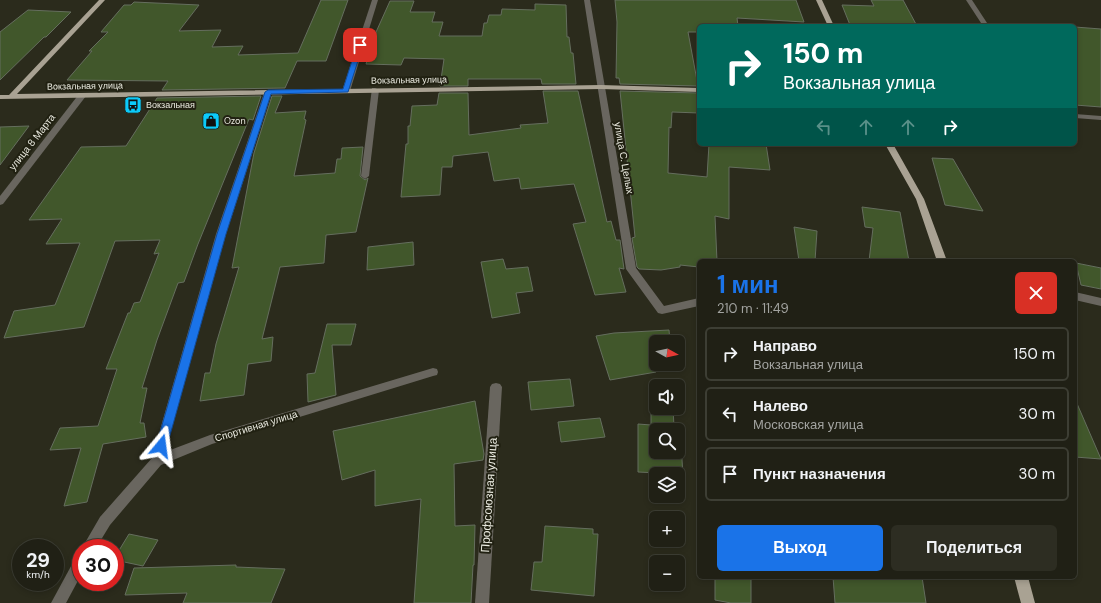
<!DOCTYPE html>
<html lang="ru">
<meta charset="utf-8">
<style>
:root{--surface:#202015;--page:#2d2d22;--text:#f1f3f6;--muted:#a2a3a0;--line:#3d3e34;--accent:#1a73e8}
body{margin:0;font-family:"DM Sans",sans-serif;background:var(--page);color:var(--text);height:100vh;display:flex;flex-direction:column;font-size:15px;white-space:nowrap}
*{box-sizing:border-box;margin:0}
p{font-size:13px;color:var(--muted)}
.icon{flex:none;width:22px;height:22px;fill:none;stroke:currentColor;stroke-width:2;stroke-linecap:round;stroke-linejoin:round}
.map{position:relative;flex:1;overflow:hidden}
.drawer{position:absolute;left:697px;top:259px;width:380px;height:320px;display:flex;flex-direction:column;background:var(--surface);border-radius:6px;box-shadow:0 2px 6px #0003,0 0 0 1px var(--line)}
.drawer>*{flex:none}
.hud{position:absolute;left:697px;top:24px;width:380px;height:122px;border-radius:6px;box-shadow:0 2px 6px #0003,0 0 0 1px var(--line);background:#00695c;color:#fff;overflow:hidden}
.needle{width:26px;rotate:98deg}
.tools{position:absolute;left:649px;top:335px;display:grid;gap:8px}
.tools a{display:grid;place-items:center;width:36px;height:36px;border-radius:6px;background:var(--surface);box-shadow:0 2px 6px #0003,0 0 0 1px var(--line);font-size:20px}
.speed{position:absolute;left:12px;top:539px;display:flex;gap:8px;font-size:20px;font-weight:700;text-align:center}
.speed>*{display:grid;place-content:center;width:52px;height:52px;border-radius:50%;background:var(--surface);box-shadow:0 2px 6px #0003,0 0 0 1px var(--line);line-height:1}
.speed small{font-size:10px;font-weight:400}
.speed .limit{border:6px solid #d22;background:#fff;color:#111}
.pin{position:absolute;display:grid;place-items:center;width:34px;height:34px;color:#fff;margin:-17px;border-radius:8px;box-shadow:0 2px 6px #0006}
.me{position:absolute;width:44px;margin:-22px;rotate:16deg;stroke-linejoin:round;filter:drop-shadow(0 0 3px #0008)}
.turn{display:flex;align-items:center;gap:14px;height:84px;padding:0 20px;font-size:18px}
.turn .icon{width:52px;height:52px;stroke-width:2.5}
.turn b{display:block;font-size:28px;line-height:34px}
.lanes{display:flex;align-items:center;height:38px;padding:0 20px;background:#0003;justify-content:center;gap:20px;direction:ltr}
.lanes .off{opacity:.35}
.round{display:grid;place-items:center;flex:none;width:42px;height:42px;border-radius:6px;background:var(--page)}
.headline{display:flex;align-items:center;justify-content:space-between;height:68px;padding:0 20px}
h1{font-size:24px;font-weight:700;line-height:30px;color:var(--accent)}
.button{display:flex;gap:8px;margin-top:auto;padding:8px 20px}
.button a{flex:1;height:46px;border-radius:6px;background:var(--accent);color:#fff;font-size:16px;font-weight:700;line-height:46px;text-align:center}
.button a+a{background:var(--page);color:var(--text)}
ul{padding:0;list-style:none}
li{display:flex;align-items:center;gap:12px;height:54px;margin:0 8px 6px;padding:0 12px;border:2px solid var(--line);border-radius:6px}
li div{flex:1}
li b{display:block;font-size:15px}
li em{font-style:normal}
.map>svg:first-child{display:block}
.building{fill:#41572b;stroke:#656e5e;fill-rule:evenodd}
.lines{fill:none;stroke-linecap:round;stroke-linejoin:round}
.minor{fill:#69665f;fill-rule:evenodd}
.major{fill:#a9a293;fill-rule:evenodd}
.route{fill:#1a73e8;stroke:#114b97}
.labels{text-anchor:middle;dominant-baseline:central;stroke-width:4;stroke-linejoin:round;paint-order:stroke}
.far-street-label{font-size:9px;fill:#ebebe1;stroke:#212112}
.far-poi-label{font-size:9px;fill:#ebebe1;stroke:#212112;text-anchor:start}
.street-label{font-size:10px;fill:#ebebe1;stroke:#212112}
.near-street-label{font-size:12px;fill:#ebebe1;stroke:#212112}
</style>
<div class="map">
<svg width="1101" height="603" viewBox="0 0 1101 603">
<rect width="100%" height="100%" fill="#2b2b1c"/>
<g class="building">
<polygon points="321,0 348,0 326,61 297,61 285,88 162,90 168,81 67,80 92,51 89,51 108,32 101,32 124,5 131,5 134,2 199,5 179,31 221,30 212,47 243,46 238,55 298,53"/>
<polygon points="615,0 796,0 804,22 737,18 738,26 699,26 699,32 688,32 698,86 620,84 619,78 616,78 617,22"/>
<polygon points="871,0 903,0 917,26 850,25 842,5 874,6"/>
<polygon points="390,1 414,1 410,12 435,12 432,22 443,22 439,36 482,36 484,23 487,23 489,15 501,15 502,9 535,10 535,4 566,5 567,37 569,37 571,53 573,53 576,84 542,84 541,79 468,79 468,86 440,86 444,59 404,58 401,65 366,64 367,61 363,61"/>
<polygon points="28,10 71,12 46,37 44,37 0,80 0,32"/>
<polygon points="1075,27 1101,29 1101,107 1075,105"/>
<polygon points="543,91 578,91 607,222 611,221 616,240 620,240 624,269 619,268 626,292 595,295 573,224 586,222 574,184 521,189 519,178 494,181 488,152 453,156 452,167 442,167 440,195 401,197 406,144 408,144 408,126 410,126 412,106 437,105 439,93 468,93 469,135 521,128 520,125 548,123"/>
<polygon points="620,91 699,93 699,113 672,112 671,128 669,127 668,173 707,177 709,144 766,144 770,170 729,167 729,219 715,216 717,261 699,261 699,267 680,265 680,267 661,270 639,269 637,267 632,238 635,237"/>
<polygon points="261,96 253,120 249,119 198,244 184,282 178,283 157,340 142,388 147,388 140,423 144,423 146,437 103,444 87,502 64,506 81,448 50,450 60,428 98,426 117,369 106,369 128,313 130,313 134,303 140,302 159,253 154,254 160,240 115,241 84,327 4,338 14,311 55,305 80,243 46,244 62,219 29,220 81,147 126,146 157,98"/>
<polygon points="272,96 282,96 275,113 306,111 304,119 306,120 294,176 335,173 337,159 341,159 342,148 363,147 360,176 365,180 368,178 356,232 326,235 324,263 280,267 262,339 273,337 271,361 248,364 244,395 200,401 205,373 210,373 216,344 239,267 232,268 254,153"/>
<polygon points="29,126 0,165 0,127"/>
<polygon points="932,158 953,159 983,211 945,205"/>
<polygon points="862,207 900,212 909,261 869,261 873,228 865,227"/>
<polygon points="794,227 817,231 815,261 799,261"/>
<polygon points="413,242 414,265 367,270 368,247"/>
<polygon points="503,259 506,269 528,267 533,291 516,293 520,313 492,318 481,262"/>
<polygon points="1076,263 1101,268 1101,289 1081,285"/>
<polygon points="327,324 356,324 351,345 332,345 336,395 308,402 307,374 315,373"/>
<polygon points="669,330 670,342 656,342 656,364 671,364 671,366 656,367 656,372 610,380 596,336 614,333"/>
<polygon points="570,379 574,406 531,410 528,382"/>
<polygon points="1075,399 1101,459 1075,457"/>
<polygon points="475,401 484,454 483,460 454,464 455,526 475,525 474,565 473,565 471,603 414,603 421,499 375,506 375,470 342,480 333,431"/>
<path d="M651 408H673L674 427H680L683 476 678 474 638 472V424L651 425ZM656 430H678V452H656Z"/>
<polygon points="600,418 605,437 561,442 558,422"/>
<polygon points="545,526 593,529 593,534 598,534 594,596 531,590 534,562 542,562"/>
<polygon points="129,534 158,540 143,566 115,560 115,557"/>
<polygon points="236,565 236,567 285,569 271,603 183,603 187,593 125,595 134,568"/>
<polygon points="715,577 751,577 751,603 731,603 715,600"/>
<polygon points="833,577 922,577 926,603 835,603"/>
</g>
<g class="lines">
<g class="minor">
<polygon points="372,0 378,0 350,91 349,93 343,93 342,91"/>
<polygon points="584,0 590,0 636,268 664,306 699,298 699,306 662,314 658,313 626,269"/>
<polygon points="966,0 972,0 989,26 983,26"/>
<polygon points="372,88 375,88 379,90 369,176 365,179 361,176"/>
<polygon points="265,90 268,90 272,92 226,234 165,452 210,435 433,368 437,369 438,372 437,375 433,376 212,444 161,465 110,525 96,548 82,548 100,517 152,458 216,234"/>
<polygon points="79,94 82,94 86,96 3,204 0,205 0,196"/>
<polygon points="1075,114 1101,116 1101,120 1075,118"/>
<polygon points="1075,292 1101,298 1101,306 1075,300"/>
<polygon points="496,383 500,384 502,387 489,603 475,603 490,387 492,384"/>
<polygon points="81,556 81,575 66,603 51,603 76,557"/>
</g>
<g class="major">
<polygon points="99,0 105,0 17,94 601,85 699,88 699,92 601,89 0,99 0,95 9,95"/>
<polygon points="816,0 822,0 834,26 828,26"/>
<polygon points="885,144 893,144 924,199 947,261 937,261 916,199"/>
<polygon points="1014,577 1028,577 1035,603 1021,603"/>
</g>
</g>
<polygon class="route" points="360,43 363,45 348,92 271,94 226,234 167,446 165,449 161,450 157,449 156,446 217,234 265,92 268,90 343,89 357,45"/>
<defs>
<symbol id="bus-square" viewBox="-11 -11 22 22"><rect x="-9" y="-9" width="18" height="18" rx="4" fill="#0bcafa" stroke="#212112"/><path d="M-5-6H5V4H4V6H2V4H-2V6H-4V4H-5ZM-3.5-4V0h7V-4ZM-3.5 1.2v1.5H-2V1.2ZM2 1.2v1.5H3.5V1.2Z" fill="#111"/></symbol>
<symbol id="shop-square" viewBox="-11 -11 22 22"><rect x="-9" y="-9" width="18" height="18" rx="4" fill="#0bcafa" stroke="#212112"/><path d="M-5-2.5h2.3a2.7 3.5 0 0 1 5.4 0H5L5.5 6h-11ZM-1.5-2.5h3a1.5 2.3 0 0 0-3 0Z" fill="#111"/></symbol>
</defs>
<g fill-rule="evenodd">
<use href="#bus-square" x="123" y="95" width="20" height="20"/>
<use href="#shop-square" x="201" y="111" width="20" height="20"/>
</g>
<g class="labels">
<g class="far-street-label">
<text transform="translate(409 80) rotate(-1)">Вокзальная улица</text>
<text transform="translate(85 86) rotate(-1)">Вокзальная улица</text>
</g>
<g class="far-poi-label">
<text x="146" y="105">Вокзальная</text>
<text x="224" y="121">Ozon</text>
</g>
<g class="street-label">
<text transform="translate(32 142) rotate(-52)">улица 8 Марта</text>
<text transform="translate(624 158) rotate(80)">улица С. Целых</text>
<text transform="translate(256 426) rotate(-17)">Спортивная улица</text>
</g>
<g class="near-street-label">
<text transform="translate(489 495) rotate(-86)">Профсоюзная улица</text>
</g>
</g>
</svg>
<div class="tools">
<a><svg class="needle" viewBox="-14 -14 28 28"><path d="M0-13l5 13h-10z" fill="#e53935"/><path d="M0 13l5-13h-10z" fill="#a2a3a0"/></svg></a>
<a><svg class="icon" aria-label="sound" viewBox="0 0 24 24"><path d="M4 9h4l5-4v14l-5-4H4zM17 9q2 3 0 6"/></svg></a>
<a><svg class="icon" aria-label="search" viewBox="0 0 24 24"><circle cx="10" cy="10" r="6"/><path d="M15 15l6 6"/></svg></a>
<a><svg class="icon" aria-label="layers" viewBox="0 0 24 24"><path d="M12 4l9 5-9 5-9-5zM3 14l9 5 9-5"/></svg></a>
<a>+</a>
<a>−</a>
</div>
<div class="speed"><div>29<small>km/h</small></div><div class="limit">30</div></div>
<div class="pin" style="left:360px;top:45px;background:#d93025"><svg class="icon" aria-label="arrive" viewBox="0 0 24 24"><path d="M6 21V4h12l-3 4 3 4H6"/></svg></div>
<svg class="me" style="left:161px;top:446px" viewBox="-20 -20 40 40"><path d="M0-17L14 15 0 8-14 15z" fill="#1a73e8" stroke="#fff" stroke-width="4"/></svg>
<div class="hud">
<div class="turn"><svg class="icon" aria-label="right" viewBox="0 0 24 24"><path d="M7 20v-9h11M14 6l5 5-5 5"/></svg><div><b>150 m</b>Вокзальная улица</div></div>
<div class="lanes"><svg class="icon off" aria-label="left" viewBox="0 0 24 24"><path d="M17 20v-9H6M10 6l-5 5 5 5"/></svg><svg class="icon off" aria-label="ahead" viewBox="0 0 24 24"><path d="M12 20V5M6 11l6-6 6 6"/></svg><svg class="icon off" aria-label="ahead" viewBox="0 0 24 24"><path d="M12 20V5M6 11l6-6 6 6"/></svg><svg class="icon" aria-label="right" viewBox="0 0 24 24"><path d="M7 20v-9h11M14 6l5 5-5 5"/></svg></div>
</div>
<section class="drawer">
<div class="headline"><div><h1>1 мин</h1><p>210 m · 11:49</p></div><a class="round" style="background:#d93025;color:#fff"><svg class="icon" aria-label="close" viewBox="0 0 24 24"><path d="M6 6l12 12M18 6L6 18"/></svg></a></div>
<ul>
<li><svg class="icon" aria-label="right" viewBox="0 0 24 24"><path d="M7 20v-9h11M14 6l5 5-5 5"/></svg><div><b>Направо</b><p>Вокзальная улица</p></div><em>150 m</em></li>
<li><svg class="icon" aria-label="left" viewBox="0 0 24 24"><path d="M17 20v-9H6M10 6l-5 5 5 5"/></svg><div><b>Налево</b><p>Московская улица</p></div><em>30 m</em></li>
<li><svg class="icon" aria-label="arrive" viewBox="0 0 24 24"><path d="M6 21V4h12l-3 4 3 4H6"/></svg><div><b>Пункт назначения</b></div><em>30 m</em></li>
</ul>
<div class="button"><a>Выход</a><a>Поделиться</a></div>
</section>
</div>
